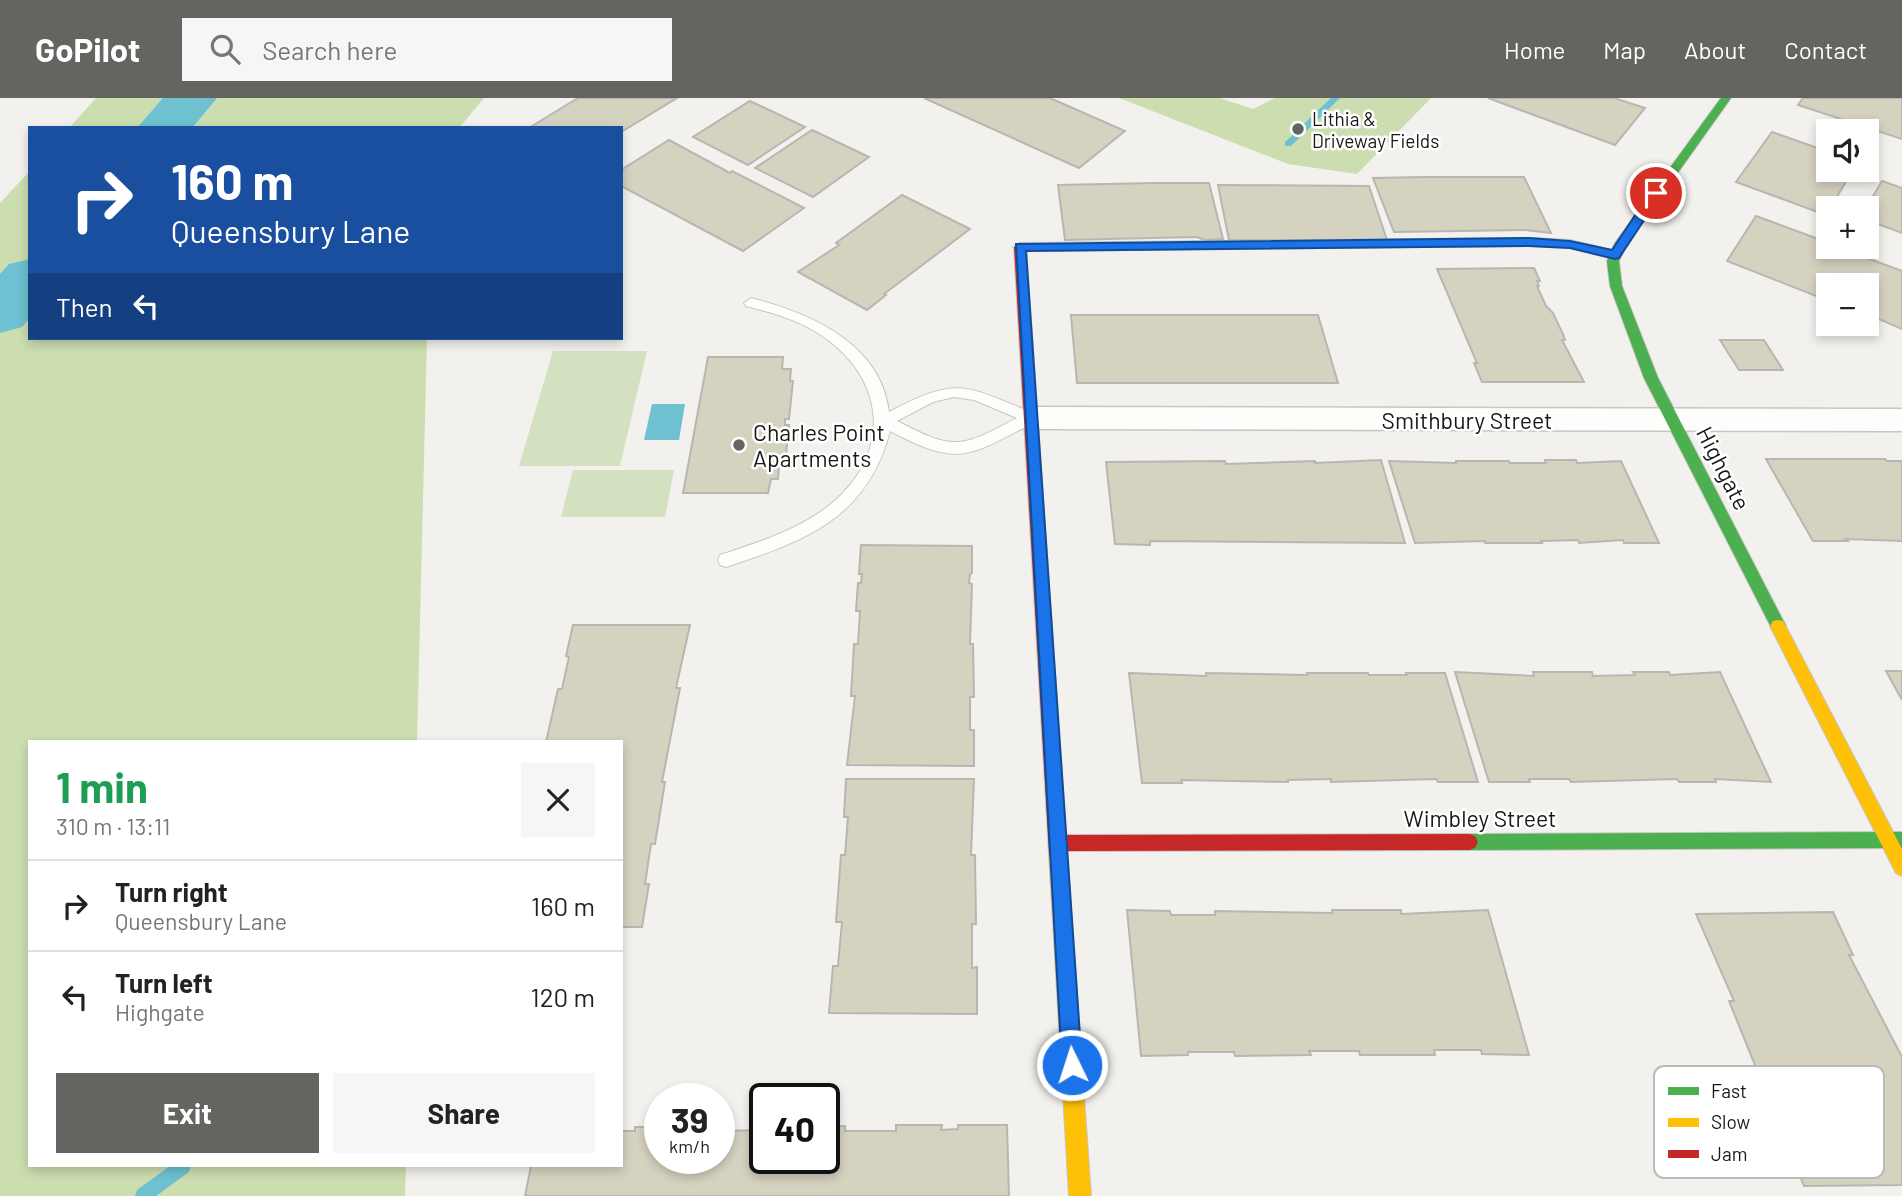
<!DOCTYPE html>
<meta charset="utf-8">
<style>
:root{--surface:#fff;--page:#f6f6f6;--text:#222;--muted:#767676;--line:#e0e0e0;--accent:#646461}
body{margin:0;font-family:Barlow,sans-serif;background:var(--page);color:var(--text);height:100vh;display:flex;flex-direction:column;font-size:26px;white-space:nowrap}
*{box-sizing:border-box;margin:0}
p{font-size:23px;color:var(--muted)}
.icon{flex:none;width:38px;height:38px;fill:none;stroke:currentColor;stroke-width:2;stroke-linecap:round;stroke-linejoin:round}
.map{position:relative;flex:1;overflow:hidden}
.details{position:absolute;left:28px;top:642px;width:595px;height:427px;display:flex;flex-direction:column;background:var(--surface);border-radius:0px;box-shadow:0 4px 10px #0003}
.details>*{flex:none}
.top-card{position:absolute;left:28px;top:28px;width:595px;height:214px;border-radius:0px;box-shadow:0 4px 10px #0003;background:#1a4fa0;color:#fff;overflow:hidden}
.tools{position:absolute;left:1816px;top:21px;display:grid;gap:14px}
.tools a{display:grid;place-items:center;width:63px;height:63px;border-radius:0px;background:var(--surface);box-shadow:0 4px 10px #0003;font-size:35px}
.speed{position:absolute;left:644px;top:985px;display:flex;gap:14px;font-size:35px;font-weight:700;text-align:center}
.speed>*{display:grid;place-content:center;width:91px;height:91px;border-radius:50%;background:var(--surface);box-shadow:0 4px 10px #0003;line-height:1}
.speed small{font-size:18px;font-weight:400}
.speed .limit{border:4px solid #111;border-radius:10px;background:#fff;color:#111}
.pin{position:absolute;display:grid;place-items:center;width:60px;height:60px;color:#fff;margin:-30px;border:4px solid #fff;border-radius:50%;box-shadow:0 2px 7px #0007}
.me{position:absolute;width:77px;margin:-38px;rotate:356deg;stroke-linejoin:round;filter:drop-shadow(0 0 5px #0008)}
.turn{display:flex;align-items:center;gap:24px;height:147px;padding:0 28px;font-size:32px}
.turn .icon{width:91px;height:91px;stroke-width:2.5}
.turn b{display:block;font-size:49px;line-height:60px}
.then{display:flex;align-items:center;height:66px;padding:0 28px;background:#0003;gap:14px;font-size:26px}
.round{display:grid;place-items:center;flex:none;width:74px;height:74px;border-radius:0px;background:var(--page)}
.head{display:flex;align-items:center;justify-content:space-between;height:119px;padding:0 28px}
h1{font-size:42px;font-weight:700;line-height:52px;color:#1e9e55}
.action{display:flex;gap:14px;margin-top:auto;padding:14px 28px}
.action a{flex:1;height:80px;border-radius:0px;background:var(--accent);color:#fff;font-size:28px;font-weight:700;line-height:80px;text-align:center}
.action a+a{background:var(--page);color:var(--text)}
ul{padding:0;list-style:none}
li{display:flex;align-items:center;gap:21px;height:91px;padding:0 28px;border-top:2px solid var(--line)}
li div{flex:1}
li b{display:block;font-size:26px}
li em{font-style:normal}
header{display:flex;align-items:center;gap:42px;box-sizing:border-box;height:98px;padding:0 35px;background:var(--accent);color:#fff}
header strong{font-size:33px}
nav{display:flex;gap:38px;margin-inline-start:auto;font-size:24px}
.search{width:490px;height:63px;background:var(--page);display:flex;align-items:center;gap:18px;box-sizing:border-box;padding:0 24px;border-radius:0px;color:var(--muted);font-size:26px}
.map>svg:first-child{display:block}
.green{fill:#d4e1c0}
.forest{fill:#ccddb0}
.water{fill:#6dc1d0}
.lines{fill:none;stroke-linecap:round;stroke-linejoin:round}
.stream{fill:#6dc1d0;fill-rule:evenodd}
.river{fill:#6dc1d0;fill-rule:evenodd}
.building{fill:#d6d2c0;stroke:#b7b6b3;stroke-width:2}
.lane-casing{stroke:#c7c6c3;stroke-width:2}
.street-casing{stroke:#c7c6c3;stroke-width:3}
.fast-casing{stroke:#c7c6c3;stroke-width:2}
.slow-casing{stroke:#c7c6c3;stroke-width:2}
.jam-casing{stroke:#c7c6c3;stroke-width:2}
.lane{fill:#fdfdfc;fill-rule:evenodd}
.street{fill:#fdfdfc;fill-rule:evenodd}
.fast{fill:#4caf50;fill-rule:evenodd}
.slow{fill:#ffc107;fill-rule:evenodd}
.jam{fill:#c62828;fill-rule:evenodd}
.route{fill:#1a73e8;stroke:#114b97;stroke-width:2}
.poi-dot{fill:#646461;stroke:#fff;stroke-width:2.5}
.labels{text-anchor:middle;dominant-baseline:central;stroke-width:5;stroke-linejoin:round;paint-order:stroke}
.far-poi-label{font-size:19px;fill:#181816;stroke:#fff;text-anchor:start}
.street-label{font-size:23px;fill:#181816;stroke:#fff}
.poi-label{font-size:23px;fill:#181816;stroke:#fff;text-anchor:start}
.key{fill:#fff;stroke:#babab9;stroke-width:2}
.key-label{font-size:19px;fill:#181816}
</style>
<header>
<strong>GoPilot</strong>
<div class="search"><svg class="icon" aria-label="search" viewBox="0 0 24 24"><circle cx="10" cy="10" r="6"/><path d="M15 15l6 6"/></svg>Search here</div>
<nav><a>Home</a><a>Map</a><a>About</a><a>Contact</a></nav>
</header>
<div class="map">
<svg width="1902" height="1098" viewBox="0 0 1902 1098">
<rect width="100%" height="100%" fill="#f2f1ed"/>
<g class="green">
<polygon points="553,253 647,253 620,368 519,368"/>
<polygon points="573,372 674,372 665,419 561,419"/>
</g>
<g class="forest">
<polygon points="96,0 484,0 459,30 69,30"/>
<polygon points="1119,0 1220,0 1253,11 1275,0 1431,0 1357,76 1288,66"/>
<polygon points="30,73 30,240 427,240 417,644 30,644 30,1068 406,1068 405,1098 0,1098 0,105"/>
</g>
<polygon class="water" points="652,306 685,306 679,342 644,342"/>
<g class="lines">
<g class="stream">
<polygon points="1331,0 1340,0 1291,48 1285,48 1285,44"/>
<polygon points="170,1068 191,1068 189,1074 156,1098 135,1098 137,1092"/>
</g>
<g class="river">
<polygon points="163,0 217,0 192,30 137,30"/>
<polygon points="30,161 30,220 22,229 0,235 0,176 9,166"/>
</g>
</g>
<g class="building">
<polygon points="578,0 677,0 623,33 621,30 529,30"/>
<polygon points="924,0 1050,0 1125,33 1079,70"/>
<polygon points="1488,0 1614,0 1645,10 1615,47"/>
<polygon points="1803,0 1902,0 1902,41 1798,7"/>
<polygon points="750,3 805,29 748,67 693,39"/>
<polygon points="812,32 869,59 813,99 755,70"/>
<polygon points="1772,34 1829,54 1829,72 1853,72 1826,117 1736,84"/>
<polygon points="669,42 730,75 732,73 804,110 743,153 621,88 621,72"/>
<polygon points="1426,79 1524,79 1551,135 1525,132 1394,134 1373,80"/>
<polygon points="1882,83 1902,90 1902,135 1867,122 1866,110"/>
<polygon points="1155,85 1209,85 1223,141 1204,142 1197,139 1065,142 1058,87"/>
<polygon points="1218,87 1369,88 1388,145 1362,142 1229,142"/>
<polygon points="902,97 970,131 884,196 886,197 867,212 798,174 839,147 836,145"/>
<polygon points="1756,118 1829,145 1829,149 1838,149 1902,173 1902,231 1867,216 1867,187 1829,187 1829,203 1727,163"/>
<polygon points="1534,170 1540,183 1537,183 1539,188 1537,188 1546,208 1553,215 1563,236 1565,242 1562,242 1584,284 1482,284 1474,265 1477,265 1437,171"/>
<polygon points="1071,217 1318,217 1338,285 1077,285"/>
<polygon points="1720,242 1764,242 1783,272 1739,272"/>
<polygon points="708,259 783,259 782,271 791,271 790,283 793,283 789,321 785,321 785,327 789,327 785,367 779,367 778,381 771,381 768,395 683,395"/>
<polygon points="1766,361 1885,361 1887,363 1902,363 1902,443 1846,441 1848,443 1813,443"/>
<polygon points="1381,362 1405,445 1150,443 1150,447 1115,446 1106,364 1225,363 1226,366 1315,363 1315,365"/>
<polygon points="1545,362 1576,362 1577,365 1621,363 1659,445 1624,445 1623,442 1579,445 1578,442 1541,443 1542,445 1485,445 1485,443 1415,445 1389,363 1456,365 1456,363 1509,363 1510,365 1546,365"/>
<polygon points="861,447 972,448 972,475 970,476 969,485 972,486 970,546 973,546 974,599 970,599 970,632 974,632 974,668 847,667 855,598 851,598 854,546 858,546 860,513 856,513 858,485 861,485 862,476 859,476"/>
<polygon points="573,527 690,527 676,590 680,590 662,684 665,684 655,746 651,746 645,786 649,786 642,829 621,829 621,644 546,644 558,591 562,591 569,559 566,558"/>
<polygon points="1886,573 1902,573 1902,602"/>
<polygon points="1455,574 1534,578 1533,574 1592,574 1593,578 1635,577 1633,574 1669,574 1670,577 1720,574 1771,684 1715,681 1716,684 1679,684 1677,681 1571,684 1569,681 1529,681 1530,684 1489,684"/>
<polygon points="1129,575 1206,578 1206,575 1308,577 1307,575 1368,575 1369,577 1407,577 1406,575 1445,575 1478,684 1438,684 1436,681 1331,684 1331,681 1288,682 1288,684 1181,682 1182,685 1142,685"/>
<polygon points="846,681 974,681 971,757 975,757 976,826 972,826 972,870 977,869 977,916 829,915 833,868 838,868 842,824 836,824 841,757 845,757 848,719 844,719"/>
<polygon points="1127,812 1170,813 1171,817 1215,817 1215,813 1332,815 1332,812 1401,812 1401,816 1488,812 1529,957 1482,956 1481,952 1434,952 1435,957 1360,957 1359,953 1309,953 1311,957 1235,958 1234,954 1188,954 1188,957 1141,958"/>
<polygon points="1833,814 1853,857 1849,857 1902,959 1902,1087 1804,1088 1782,1033 1787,1034 1765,982 1761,982 1729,903 1734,903 1696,816"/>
<polygon points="896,1027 942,1027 941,1032 958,1031 958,1027 1007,1027 1009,1098 525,1098 531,1068 621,1068 621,1033 635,1033 635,1029 660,1029 660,1060 719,1060 719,1033 765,1032 765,1060 824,1060 824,1028 845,1028 845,1033 896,1033"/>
</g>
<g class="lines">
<defs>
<g id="lane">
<polygon points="1529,140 1570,142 1620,154 1622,157 1615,161 1570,150 1529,148 1020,153 1013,149 1020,145"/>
<path d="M751 200C810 215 881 245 889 314 961 276 966 289 1036 316L1039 320 1036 324C968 357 962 371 890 333 867 421 805 443 726 469L720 467 718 462 720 457C759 444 799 432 831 406 897 351 884 272 811 231 791 220 769 214 746 208L744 205ZM954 299 974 302 1017 320C960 350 955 353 897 323L933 304Z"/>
</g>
<polygon id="street" points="1031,309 1902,311 1902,333 1031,331 1020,328 1016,320 1020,312"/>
<g id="fast">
<polygon points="1721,0 1731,0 1625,149 1619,163 1622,188 1658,280 1786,528 1783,533 1773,533 1644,280 1610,188 1607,163 1615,145"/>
<polygon points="1902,734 1902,750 1469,752 1463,750 1460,744 1463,738 1469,736"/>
</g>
<g id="slow">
<polygon points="1778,522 1783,523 1902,751 1902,778 1896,775 1770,528 1773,523"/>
<polygon points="1058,748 1064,750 1067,756 1091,1098 1069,1098 1049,756 1052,750"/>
</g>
<polygon id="jam" points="1020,145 1026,149 1066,737 1469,736 1475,738 1478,744 1475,750 1469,752 1067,753 1064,762 1058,764 1052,762 1049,756 1014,149"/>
</defs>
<use href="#lane" class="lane-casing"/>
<use href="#street" class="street-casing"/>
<use href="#fast" class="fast-casing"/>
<use href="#slow" class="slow-casing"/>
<use href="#jam" class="jam-casing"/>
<use href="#lane" class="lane"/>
<use href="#street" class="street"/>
<use href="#fast" class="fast"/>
<use href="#slow" class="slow"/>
<use href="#jam" class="jam"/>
</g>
<polygon class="route" points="1656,91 1662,95 1619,160 1615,161 1570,150 1529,148 1026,153 1082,967 1079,974 1072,977 1065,974 1062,967 1016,146 1529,140 1570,143 1612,152 1652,92"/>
<g class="poi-dot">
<circle cx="1298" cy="31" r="7"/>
<circle cx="739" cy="347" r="7"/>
</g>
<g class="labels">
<g class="far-poi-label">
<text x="1312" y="20">Lithia &amp;<tspan x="1312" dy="22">Driveway Fields</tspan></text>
</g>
<g class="street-label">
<text x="1467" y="322">Smithbury Street</text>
<text transform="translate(1724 370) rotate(63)">Highgate</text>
<text x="1480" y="720">Wimbley Street</text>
</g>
<g class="poi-label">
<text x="753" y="334">Charles Point<tspan x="753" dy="26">Apartments</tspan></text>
</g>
</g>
<rect x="1654" y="968" width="230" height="112" rx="10" class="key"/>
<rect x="1668" y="989" width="31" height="8" fill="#4caf50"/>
<rect x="1668" y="1020" width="31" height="9" fill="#ffc107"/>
<rect x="1668" y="1052" width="31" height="8" fill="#c62828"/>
<g class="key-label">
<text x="1711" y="1000">Fast</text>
<text x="1711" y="1031">Slow</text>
<text x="1711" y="1063">Jam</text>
</g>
</svg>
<div class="tools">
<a><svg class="icon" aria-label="sound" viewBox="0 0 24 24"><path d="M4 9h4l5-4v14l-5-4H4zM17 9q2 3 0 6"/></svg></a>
<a>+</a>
<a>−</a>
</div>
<div class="speed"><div>39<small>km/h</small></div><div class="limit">40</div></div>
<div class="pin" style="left:1656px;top:95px;background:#d93025"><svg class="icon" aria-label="arrive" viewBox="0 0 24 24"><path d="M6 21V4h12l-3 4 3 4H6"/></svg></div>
<svg class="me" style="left:1072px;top:967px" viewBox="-20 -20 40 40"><circle r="17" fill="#1a73e8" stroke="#fff" stroke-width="3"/><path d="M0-11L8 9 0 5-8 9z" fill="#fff"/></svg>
<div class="top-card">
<div class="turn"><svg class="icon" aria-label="right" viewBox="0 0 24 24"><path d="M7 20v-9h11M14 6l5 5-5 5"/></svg><div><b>160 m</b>Queensbury Lane</div></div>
<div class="then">Then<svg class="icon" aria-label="left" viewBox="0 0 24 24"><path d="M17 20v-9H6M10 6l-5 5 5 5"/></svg></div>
</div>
<section class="details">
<div class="head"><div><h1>1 min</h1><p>310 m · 13:11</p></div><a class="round"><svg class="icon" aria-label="close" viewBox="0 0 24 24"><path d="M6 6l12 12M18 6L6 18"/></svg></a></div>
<ul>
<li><svg class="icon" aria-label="right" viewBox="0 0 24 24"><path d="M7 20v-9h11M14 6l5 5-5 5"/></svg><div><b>Turn right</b><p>Queensbury Lane</p></div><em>160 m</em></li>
<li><svg class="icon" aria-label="left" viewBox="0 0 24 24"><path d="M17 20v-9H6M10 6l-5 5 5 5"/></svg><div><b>Turn left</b><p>Highgate</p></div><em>120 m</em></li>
</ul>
<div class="action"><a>Exit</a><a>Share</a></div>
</section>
</div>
